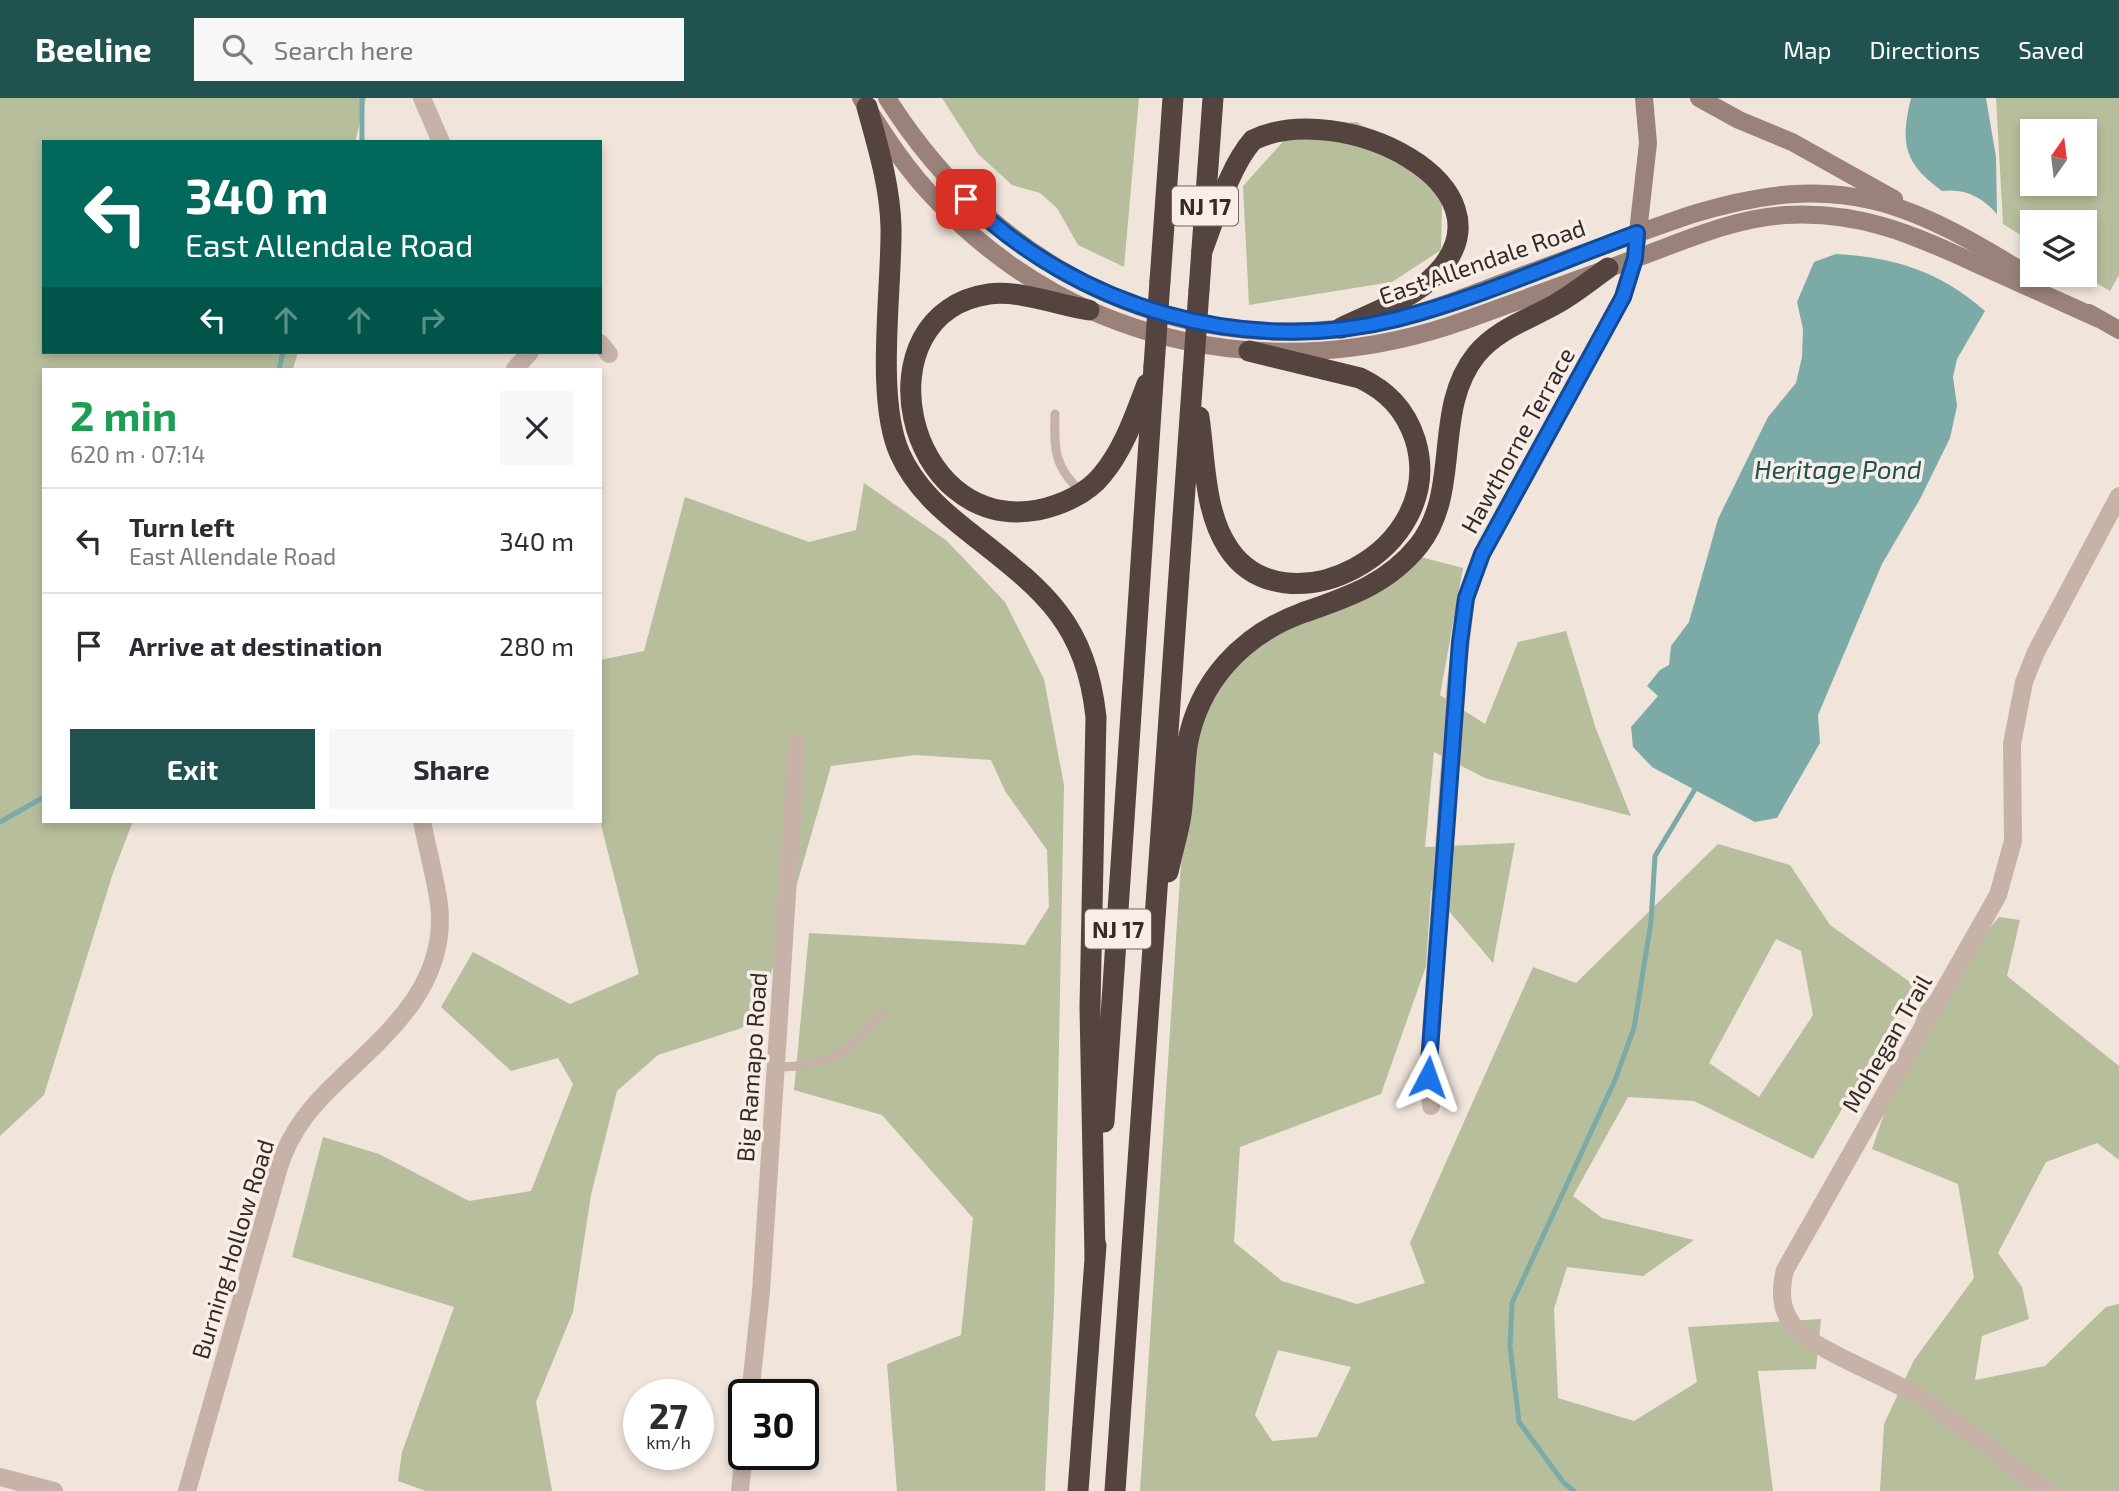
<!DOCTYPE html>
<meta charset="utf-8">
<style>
:root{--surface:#fff;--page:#f7f7f7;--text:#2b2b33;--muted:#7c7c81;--line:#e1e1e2;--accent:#205350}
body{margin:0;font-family:"Exo 2",sans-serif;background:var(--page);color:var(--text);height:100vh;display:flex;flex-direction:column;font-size:26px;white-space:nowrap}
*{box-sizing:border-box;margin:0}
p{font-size:23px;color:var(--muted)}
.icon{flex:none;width:38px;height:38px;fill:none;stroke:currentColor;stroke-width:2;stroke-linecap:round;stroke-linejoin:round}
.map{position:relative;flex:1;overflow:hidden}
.drawer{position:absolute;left:42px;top:270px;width:560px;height:455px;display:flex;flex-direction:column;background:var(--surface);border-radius:0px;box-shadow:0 4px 10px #0003}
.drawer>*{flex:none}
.top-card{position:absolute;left:42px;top:42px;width:560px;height:214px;border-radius:0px;box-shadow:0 4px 10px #0003;background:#00695c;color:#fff;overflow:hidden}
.needle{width:46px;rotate:14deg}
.buttons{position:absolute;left:2020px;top:21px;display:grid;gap:14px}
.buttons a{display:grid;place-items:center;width:77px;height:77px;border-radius:0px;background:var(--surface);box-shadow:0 4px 10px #0003;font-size:35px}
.speed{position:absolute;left:623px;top:1281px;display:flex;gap:14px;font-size:35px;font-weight:700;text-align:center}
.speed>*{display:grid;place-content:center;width:91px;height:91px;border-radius:50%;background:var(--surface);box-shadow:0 4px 10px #0003;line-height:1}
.speed small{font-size:18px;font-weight:400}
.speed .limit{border:4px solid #111;border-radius:10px;background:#fff;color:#111}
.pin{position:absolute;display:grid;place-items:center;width:60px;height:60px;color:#fff;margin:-30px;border-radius:14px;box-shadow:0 4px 10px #0006}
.me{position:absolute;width:77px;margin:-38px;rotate:4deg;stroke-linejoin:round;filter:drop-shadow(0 0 5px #0008)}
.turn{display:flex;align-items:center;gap:24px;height:147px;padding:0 28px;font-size:32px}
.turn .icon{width:91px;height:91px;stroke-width:2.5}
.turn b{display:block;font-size:49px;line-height:60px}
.lanes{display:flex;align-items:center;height:66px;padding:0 28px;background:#0003;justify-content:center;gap:35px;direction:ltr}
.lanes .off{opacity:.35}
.round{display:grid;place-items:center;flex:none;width:74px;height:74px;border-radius:0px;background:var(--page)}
.summary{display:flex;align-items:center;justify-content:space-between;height:119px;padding:0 28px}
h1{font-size:42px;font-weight:700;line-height:52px;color:#1e9e55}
.button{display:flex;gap:14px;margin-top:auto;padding:14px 28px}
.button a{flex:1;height:80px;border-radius:0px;background:var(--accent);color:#fff;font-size:28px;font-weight:700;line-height:80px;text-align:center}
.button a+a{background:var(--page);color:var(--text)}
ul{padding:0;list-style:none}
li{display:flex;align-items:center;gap:21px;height:105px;padding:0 28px;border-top:2px solid var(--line)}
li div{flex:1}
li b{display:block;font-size:26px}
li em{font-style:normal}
header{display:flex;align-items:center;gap:42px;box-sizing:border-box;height:98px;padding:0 35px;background:var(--accent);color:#fff}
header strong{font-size:33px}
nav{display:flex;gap:38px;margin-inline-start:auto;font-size:24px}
.search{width:490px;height:63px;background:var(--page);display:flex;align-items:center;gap:18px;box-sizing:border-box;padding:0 24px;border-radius:0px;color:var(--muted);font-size:26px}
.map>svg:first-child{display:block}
.green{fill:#b7be9c;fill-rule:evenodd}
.water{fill:#7caba7}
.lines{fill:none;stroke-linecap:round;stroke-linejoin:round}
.stream{stroke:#7caba7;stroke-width:5}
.lane{stroke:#c7b2a8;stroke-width:9}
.street{stroke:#c7b2a8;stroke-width:18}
.secondary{stroke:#9a827a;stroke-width:18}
.highway{stroke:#55433f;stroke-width:21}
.highway-bridge{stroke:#55433f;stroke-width:21}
.route-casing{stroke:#114b97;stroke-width:18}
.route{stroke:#1a73e8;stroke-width:12}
.labels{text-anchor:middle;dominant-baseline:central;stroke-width:7;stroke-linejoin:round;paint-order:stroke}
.shield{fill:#f8eee7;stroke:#6f6561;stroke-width:2}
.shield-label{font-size:23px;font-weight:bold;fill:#342a28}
.street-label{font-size:24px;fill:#342a28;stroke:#f8eee7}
.water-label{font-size:26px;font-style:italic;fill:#205350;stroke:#f8eee7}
</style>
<header>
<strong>Beeline</strong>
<div class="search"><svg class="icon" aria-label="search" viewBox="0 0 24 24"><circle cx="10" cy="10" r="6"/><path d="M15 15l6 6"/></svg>Search here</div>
<nav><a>Map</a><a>Directions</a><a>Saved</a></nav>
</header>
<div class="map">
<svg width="2119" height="1393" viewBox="0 0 2119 1393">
<rect width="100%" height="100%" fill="#f0e4db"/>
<g class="green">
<polygon points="0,0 366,0 355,44 44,44 44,254 298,254 293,271 44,271 44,723 133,723 112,778 44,997 0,1038"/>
<polygon points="942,0 1139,0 1124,169 1078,147 1057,110 1040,95 1012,87 978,56"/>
<path d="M1996 0H2119V177L2110 193 2083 177 2084 124H2032V144L2003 126ZM2084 33V86H2032V33Z"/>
<polygon points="1357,24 1426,70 1442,105 1441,152 1392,184 1249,207 1243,88 1297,28"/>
<polygon points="864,385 947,443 1005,504 1044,581 1064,687 1054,1207 1045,1393 897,1393 887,1266 961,1237 973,1120 882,1017 794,992 809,835 1025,847 1049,809 1047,752 1005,693 991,662 915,657 831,668 758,921 739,931 658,957 617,993 591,1097 573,1214 536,1304 552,1393 426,1393 398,1383 402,1354 454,1209 292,1159 323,1039 379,1056 469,1103 531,1093 573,986 558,960 511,973 441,909 473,854 570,906 639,876 600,723 600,562 644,553 685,399 809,444 856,432"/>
<path d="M1409 456 1463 470 1440 597 1485 626 1518 544 1566 533 1596 631 1631 718 1485 680 1434 654 1425 749 1515 745 1493 865 1431 792 1426 868 1381 996 1240 1049 1234 1144 1282 1183 1357 1206 1425 1185 1410 1145 1533 869 1576 885 1718 746 1790 767 1830 827 1914 887 1813 1061 1694 1003 1628 999 1573 1098 1602 1120 1694 1142 1643 1178 1567 1169 1554 1211 1558 1300 1634 1323 1697 1284 1688 1229 1821 1221 1816 1271 1758 1273 1773 1393H1140L1186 688 1220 564ZM1776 841 1801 853 1813 917 1759 999 1709 965ZM1278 1252 1351 1269 1317 1339 1272 1343 1255 1317Z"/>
<polygon points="1999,819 2020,822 2007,878 2119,968 2119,1062 2097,1045 2046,1064 1998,1155 2022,1189 2029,1221 1982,1238 1975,1282 2045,1268 2106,1209 2119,1206 2119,1393 1880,1393 1884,1326 1914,1262 1974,1180 1958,1086 1872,1051 1920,910"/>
</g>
<g class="water">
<path d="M1911 0H1986L1996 59 1997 116C1982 99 1965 90 1942 93 1904 65 1900 46 1911 0Z"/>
<path d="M1836 156C1894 159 1941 174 1985 213L1957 261 1953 279 1957 308 1950 340 1920 401 1882 466 1818 617 1820 645 1777 720 1755 724 1652 669 1633 649 1631 629 1658 598 1647 588 1660 572 1669 567 1671 548 1689 524 1718 421 1768 319 1796 285 1802 259 1803 231 1797 204 1814 164Z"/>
</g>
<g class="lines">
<g class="stream">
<polyline points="362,0 362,44"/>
<polyline points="279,271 283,254"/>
<polyline points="0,724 44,699"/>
<polyline points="1574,1393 1564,1385 1519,1324 1510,1248 1512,1205 1615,982 1634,930 1651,824 1655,758 1697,688"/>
</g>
<g class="lane">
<path d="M1055 316C1054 351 1054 370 1082 394"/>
<path d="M776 969C831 969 847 954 883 915"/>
</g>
<g class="street">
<polyline points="422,0 441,44"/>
<polyline points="600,245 609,256"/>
<polyline points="515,271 530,254"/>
<polyline points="1431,1008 1428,979 1455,593 1466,500 1482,456 1623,199 1635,160"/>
<polyline points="750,1297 761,1194 797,644"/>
<polyline points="0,1379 54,1393"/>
<path d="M187 1393 279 1069C291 1031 314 1005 342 979 393 931 448 883 439 806 435 778 427 750 422 723"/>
<polyline points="740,1393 744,1355"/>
<path d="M2048 1393C2003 1364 1964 1327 1918 1298 1888 1279 1813 1252 1793 1227 1780 1211 1780 1191 1785 1172L1998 797 2013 743 2012 646 2024 584 2036 554 2119 398"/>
</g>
<g class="secondary">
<path d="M861 0C884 37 908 74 939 105 1077 250 1280 289 1466 222 1522 202 1578 181 1634 161 1684 143 1733 120 1786 117 1860 113 1912 136 1977 166 2017 184 2057 202 2097 220"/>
<path d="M887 0C998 176 1187 269 1395 221 1434 212 1472 196 1510 182 1570 160 1629 138 1690 117 1842 70 1909 103 2038 183"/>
<polyline points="1699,0 1739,22 1792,44 1894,101"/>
<polyline points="1637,143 1648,45 1644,0"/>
<polyline points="2089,215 2119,232"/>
</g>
<g class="highway">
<path d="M867 9C878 49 890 88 891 129 892 191 875 301 900 356 915 389 941 412 969 434 1041 491 1085 521 1096 619L1090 909 1095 1158"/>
<path d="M1202 153C1215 120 1229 69 1253 42 1341 0 1519 87 1437 175 1413 201 1372 215 1341 230"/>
<polyline points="1160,183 1173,0"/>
<polyline points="1199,192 1213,0"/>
<path d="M1089 212C1058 207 1020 192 989 196 858 215 903 436 1038 412 1061 407 1087 396 1102 377 1124 351 1135 317 1147 286"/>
<path d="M1199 319C1205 360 1204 412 1227 448 1282 537 1450 454 1415 341 1405 311 1387 293 1360 280L1249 253"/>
<path d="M1168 774C1172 755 1178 736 1181 717 1184 694 1184 671 1187 648 1198 584 1242 537 1302 515 1348 499 1388 486 1419 447 1462 392 1432 312 1476 257 1497 231 1528 222 1556 206 1574 196 1591 182 1608 170"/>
<polyline points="1104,1024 1154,268"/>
<polyline points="1078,1393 1096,1147"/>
<polyline points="1115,1393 1193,276"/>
</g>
<g class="highway-bridge">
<polyline points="1154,268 1160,183"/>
<polyline points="1193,276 1199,192"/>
</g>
</g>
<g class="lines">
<defs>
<path id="route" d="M966 101C1077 210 1245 259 1397 221 1479 200 1558 164 1637 135L1635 160 1623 199 1482 456 1466 500 1460 544 1428 979"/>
</defs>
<use href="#route" class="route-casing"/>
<use href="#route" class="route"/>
</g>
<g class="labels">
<g class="shield">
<rect x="1172" y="88.5" width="66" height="39" rx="5"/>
<rect x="1085" y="811.5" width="66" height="39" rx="5"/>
</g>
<g class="shield-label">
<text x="1205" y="108">NJ 17</text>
<text x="1118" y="831">NJ 17</text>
</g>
<g class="street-label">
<text transform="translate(1482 163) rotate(-19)">East Allendale Road</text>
<text transform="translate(1517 342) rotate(-61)">Hawthorne Terrace</text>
<text transform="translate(1886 945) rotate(-60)">Mohegan Trail</text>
<text transform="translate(751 969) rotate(-86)">Big Ramapo Road</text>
<text transform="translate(232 1151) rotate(-73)">Burning Hollow Road</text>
</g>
<g class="water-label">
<text x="1838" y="370">Heritage Pond</text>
</g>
</g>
</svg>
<div class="buttons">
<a><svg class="needle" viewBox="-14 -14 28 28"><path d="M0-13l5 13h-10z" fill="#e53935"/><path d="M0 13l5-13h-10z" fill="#7c7c81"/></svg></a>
<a><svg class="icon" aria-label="layers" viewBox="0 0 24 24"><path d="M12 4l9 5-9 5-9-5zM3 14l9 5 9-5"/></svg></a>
</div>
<div class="speed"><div>27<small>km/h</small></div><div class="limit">30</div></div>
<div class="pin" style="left:966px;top:101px;background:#d93025"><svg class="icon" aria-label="arrive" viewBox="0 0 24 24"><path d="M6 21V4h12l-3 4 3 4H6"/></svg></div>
<svg class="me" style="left:1428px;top:979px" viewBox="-20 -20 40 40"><path d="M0-17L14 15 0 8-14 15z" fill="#1a73e8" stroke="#fff" stroke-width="4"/></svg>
<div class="top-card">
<div class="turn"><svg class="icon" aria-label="left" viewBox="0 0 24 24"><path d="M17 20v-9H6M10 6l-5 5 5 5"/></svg><div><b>340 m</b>East Allendale Road</div></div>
<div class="lanes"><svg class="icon" aria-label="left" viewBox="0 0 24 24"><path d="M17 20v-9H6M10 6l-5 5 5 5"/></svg><svg class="icon off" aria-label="ahead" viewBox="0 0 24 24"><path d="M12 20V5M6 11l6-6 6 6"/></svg><svg class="icon off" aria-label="ahead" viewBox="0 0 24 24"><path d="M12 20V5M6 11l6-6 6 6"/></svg><svg class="icon off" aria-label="right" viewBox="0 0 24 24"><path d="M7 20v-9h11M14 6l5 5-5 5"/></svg></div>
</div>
<section class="drawer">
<div class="summary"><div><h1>2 min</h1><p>620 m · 07:14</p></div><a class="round"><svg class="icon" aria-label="close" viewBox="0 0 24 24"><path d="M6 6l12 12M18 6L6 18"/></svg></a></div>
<ul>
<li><svg class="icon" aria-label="left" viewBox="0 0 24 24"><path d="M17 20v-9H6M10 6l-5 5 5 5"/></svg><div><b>Turn left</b><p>East Allendale Road</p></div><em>340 m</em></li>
<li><svg class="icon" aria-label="arrive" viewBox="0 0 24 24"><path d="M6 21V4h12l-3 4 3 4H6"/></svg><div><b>Arrive at destination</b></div><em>280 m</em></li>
</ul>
<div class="button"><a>Exit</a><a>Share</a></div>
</section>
</div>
